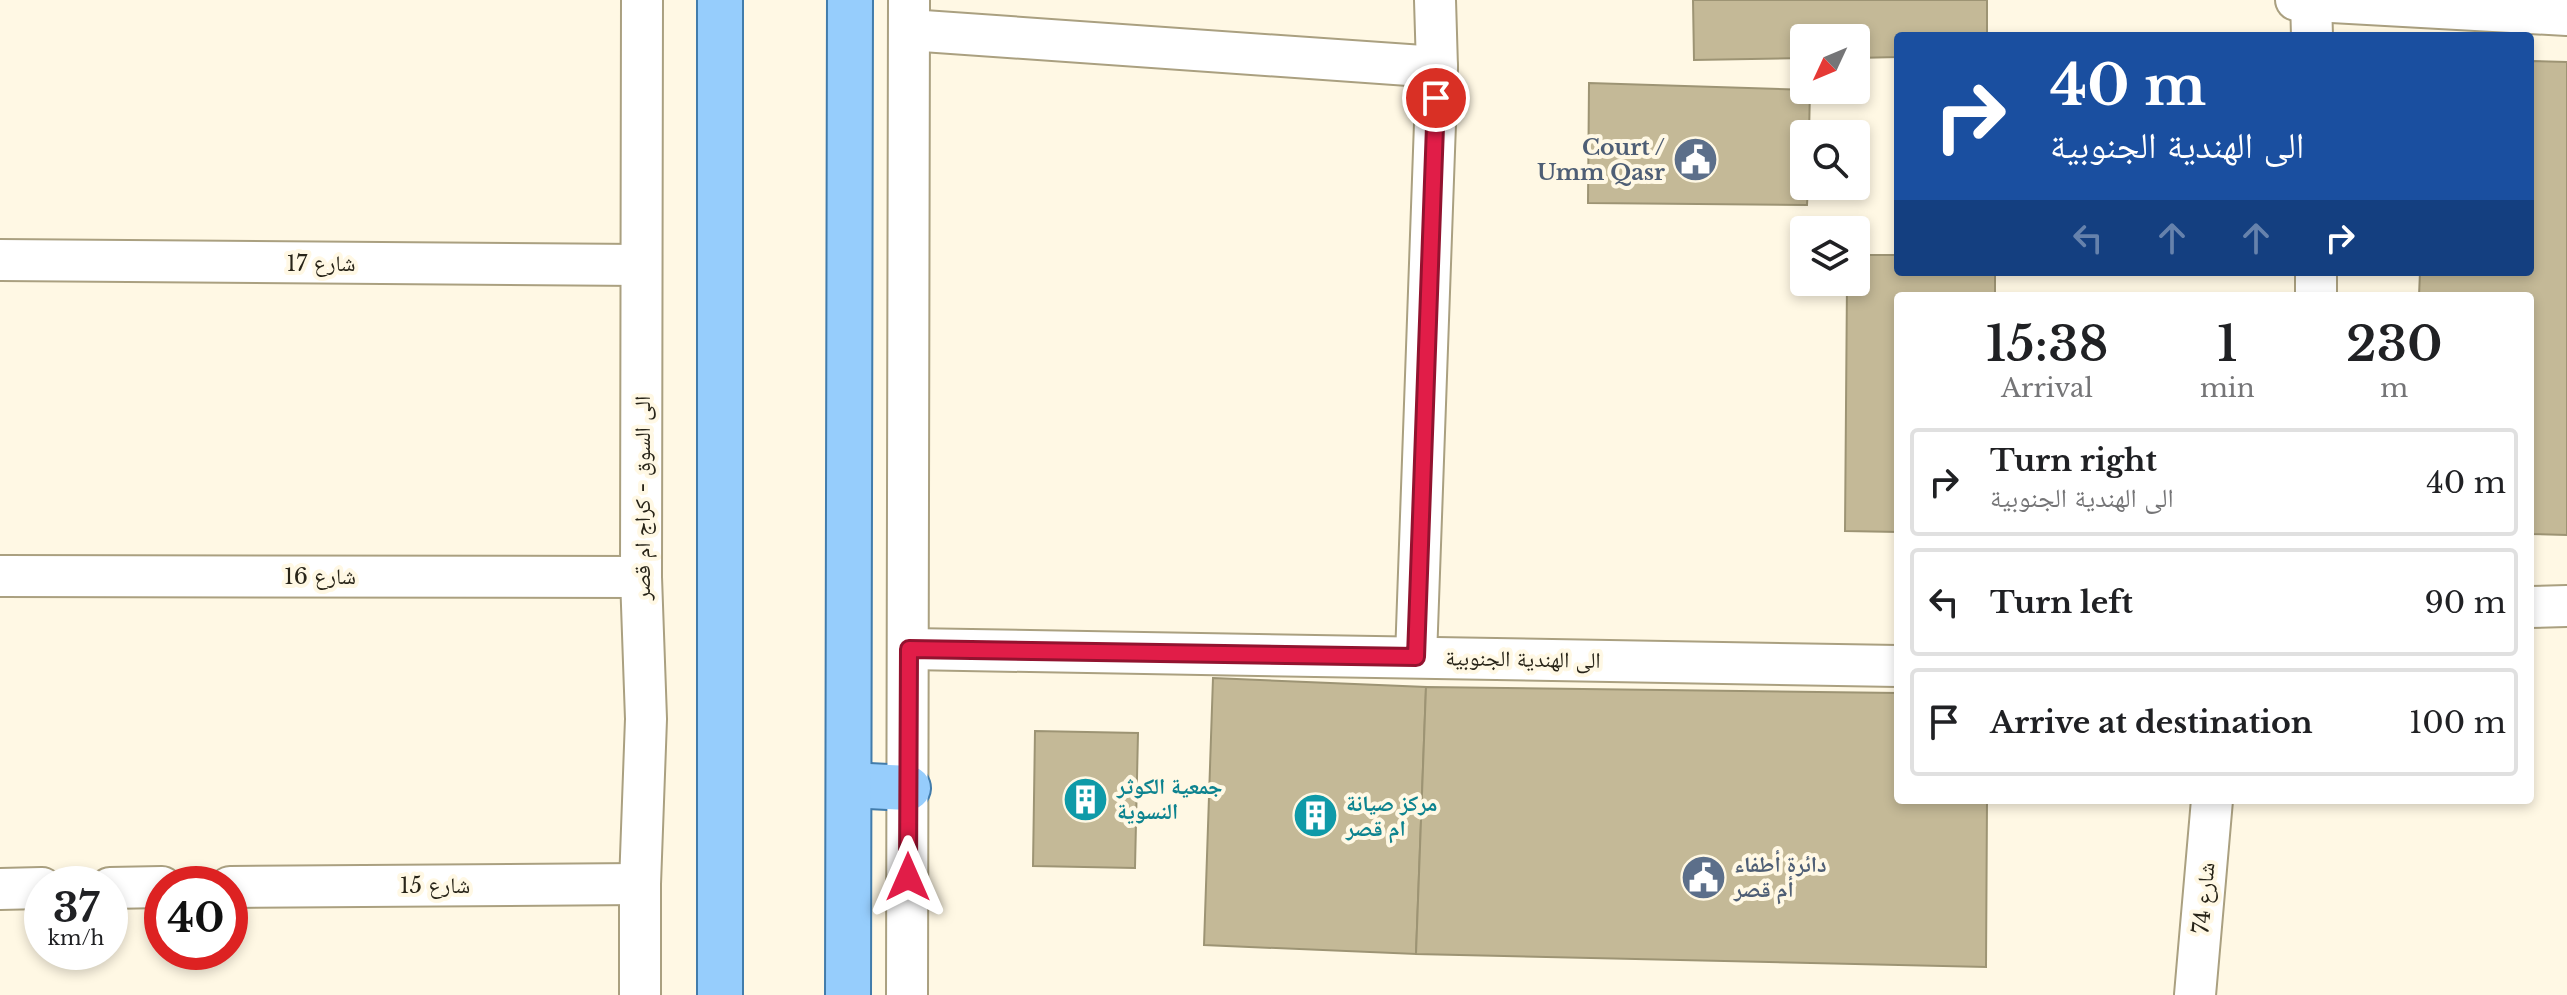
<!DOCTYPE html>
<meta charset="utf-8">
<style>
:root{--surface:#fff;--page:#f2f2f2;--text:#202124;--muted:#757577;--line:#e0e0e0}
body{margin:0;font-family:"Libre Baskerville","Noto Naskh Arabic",serif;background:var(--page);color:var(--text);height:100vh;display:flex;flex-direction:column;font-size:30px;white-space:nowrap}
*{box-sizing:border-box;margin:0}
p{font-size:26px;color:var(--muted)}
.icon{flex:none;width:44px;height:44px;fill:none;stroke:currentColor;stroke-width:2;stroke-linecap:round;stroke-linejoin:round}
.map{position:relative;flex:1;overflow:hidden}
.side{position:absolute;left:1894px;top:292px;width:640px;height:512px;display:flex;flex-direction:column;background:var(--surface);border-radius:8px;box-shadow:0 4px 12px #0003}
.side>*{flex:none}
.hud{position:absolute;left:1894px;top:32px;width:640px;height:244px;border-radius:8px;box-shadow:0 4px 12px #0003;background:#1a4fa0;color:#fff;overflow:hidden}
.needle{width:52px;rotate:226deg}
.fabs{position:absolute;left:1790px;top:24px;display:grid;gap:16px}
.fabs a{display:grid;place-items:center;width:80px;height:80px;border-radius:8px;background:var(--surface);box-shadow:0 4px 12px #0003;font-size:40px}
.speed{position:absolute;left:24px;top:866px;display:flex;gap:16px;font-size:40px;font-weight:700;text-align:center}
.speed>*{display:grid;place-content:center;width:104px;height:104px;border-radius:50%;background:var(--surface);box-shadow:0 4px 12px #0003;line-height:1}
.speed small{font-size:20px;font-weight:400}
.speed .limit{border:12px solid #d22;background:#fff;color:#111}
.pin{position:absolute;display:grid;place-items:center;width:68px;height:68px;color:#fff;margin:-34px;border:4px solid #fff;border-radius:50%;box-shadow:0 2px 8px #0007}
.me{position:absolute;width:88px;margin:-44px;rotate:0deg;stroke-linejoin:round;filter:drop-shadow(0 0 6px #0008)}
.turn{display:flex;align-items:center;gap:28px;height:168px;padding:0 24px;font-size:36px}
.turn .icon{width:104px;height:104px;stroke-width:2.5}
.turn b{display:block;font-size:56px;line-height:68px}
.lanes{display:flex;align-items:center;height:76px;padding:0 24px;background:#0003;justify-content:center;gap:40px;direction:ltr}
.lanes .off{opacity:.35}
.eta{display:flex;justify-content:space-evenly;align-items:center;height:136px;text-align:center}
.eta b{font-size:48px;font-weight:600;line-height:56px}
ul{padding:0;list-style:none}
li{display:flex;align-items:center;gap:24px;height:108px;margin:0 16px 12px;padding:0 8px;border:4px solid var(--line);border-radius:8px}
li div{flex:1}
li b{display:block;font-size:30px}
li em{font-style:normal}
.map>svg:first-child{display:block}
.building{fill:#c4b997;stroke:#9d9474;stroke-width:2}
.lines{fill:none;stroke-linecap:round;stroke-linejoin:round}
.minor-casing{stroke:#aaa080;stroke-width:44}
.major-casing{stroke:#427cab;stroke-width:48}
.minor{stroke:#fff;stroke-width:40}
.major{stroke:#96cdfc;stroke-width:44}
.route-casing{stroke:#92132f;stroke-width:20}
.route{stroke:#e11d48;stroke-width:14}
.labels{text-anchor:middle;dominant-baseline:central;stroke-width:8;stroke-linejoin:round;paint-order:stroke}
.service-label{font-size:22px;font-weight:bold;fill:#4e5e75;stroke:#fff8e4;text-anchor:end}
.street-label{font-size:22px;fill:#282418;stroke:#fff8e4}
.culture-label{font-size:22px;font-weight:bold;fill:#0d838f;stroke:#fff8e4;text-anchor:start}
</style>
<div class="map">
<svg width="2567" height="995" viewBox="0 0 2567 995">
<rect width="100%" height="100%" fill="#fff8e4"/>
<g class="building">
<polygon points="1693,0 1987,0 1987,36 1898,36 1898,57 1856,58 1856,38 1804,38 1804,58 1694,60"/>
<polygon points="2530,61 2567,62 2567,535 2530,534 2530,296 2419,296 2420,272 2530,272"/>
<polygon points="1589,83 1810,90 1809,134 1804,134 1804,186 1808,186 1807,205 1588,203"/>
<polygon points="1856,255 1898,255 1898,272 1995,272 1995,296 1898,296 1898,532 1845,531 1847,282 1856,282"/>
<polygon points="1213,678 1426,687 1416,954 1204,945"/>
<polygon points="1426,687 1898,693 1898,800 1987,800 1986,967 1416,954"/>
<polygon points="1035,731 1138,733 1135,868 1033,866"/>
</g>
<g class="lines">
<defs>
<g id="minor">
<polyline points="2296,0 2567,15"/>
<polyline points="2311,0 2312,36"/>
<polyline points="909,30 1437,67"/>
<polyline points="0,260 641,265"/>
<polyline points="2316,272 2316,296"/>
<polyline points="0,576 641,577"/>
<polyline points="2530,607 2567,606"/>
<polyline points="909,649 1898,666"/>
<polyline points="1416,657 1437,67 1435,0"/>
<polyline points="230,887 640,884"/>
<polyline points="110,888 162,887"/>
<polyline points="0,889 42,888"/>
<polyline points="640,995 640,884 646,719 641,577 642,0"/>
<polyline points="907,995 909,0"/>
<polyline points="2195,995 2212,800"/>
</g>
<g id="major">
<polyline points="849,785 908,788"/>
<polyline points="720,995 720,0"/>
<polyline points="848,995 850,0"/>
</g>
</defs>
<use href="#minor" class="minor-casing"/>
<use href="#major" class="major-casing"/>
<use href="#minor" class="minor"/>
<use href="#major" class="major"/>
</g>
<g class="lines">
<defs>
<polyline id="route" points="908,877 909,649 1416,657 1436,98"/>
</defs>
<use href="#route" class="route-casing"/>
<use href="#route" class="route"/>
</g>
<defs>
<symbol id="civic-disc" viewBox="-11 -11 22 22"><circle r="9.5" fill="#5c6f8a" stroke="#fff8e4"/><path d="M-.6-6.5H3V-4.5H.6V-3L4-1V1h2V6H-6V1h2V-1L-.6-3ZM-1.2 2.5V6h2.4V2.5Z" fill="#fff"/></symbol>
<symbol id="building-disc" viewBox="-11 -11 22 22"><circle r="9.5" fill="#0f9aa8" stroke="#fff8e4"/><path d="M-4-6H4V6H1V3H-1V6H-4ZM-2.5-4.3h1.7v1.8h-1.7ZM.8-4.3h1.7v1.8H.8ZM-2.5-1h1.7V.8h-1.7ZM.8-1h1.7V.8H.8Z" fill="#fff"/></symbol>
</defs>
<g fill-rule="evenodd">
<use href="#civic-disc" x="1670" y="134" width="51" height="51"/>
<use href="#building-disc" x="1060" y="774" width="51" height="51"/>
<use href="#building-disc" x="1290" y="790" width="51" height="51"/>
<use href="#civic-disc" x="1678" y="852" width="51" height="51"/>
</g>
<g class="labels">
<g class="service-label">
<text x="1665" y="147">Court /<tspan x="1665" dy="25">Umm Qasr</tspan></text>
<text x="1734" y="864" text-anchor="start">دائرة أطفاء<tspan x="1734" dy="25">أم قصر</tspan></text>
</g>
<g class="street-label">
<text x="321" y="263">شارع 17</text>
<text transform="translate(642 498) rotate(-90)">الى السوق - كراج ام قصر</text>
<text x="320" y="576">شارع 16</text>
<text transform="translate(1523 659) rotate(1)">الى الهندية الجنوبية</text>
<text x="435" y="885">شارع 15</text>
<text transform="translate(2204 898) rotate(-85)">شارع 74</text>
</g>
<g class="culture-label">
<text x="1117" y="786">جمعية الكوثر<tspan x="1117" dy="25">النسوية</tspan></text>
<text x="1346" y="803">مركز صيانة<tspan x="1346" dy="25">ام قصر</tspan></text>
</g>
</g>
</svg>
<div class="fabs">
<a><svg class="needle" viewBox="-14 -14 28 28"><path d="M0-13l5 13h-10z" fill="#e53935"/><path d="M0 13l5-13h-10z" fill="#757577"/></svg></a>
<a><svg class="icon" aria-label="search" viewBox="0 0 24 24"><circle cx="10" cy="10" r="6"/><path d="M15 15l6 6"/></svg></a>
<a><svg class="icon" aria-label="layers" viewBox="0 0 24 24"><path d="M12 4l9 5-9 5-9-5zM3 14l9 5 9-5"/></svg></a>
</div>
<div class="speed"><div>37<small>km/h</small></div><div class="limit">40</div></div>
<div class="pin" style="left:1436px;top:98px;background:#d93025"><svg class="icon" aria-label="arrive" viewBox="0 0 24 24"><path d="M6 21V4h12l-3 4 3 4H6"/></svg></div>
<svg class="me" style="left:908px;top:877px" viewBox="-20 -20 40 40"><path d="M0-17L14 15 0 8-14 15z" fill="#e11d48" stroke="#fff" stroke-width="4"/></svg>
<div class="hud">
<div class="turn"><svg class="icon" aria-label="right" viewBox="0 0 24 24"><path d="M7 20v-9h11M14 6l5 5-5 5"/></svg><div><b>40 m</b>الى الهندية الجنوبية</div></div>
<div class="lanes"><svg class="icon off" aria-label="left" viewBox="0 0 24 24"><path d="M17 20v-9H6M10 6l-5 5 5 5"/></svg><svg class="icon off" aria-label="ahead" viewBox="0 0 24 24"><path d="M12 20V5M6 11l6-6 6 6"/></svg><svg class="icon off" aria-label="ahead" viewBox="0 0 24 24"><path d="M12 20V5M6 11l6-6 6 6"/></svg><svg class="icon" aria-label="right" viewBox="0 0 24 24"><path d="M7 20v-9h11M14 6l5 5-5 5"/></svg></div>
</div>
<section class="side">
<div class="eta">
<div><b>15:38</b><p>Arrival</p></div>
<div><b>1</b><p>min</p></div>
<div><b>230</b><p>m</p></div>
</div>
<ul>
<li><svg class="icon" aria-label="right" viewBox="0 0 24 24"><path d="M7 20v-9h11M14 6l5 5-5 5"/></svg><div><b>Turn right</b><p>الى الهندية الجنوبية</p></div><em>40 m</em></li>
<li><svg class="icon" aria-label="left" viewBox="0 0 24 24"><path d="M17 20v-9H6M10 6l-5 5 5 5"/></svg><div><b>Turn left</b></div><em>90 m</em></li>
<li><svg class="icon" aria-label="arrive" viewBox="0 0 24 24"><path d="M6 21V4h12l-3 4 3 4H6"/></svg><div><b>Arrive at destination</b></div><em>100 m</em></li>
</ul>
</section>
</div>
